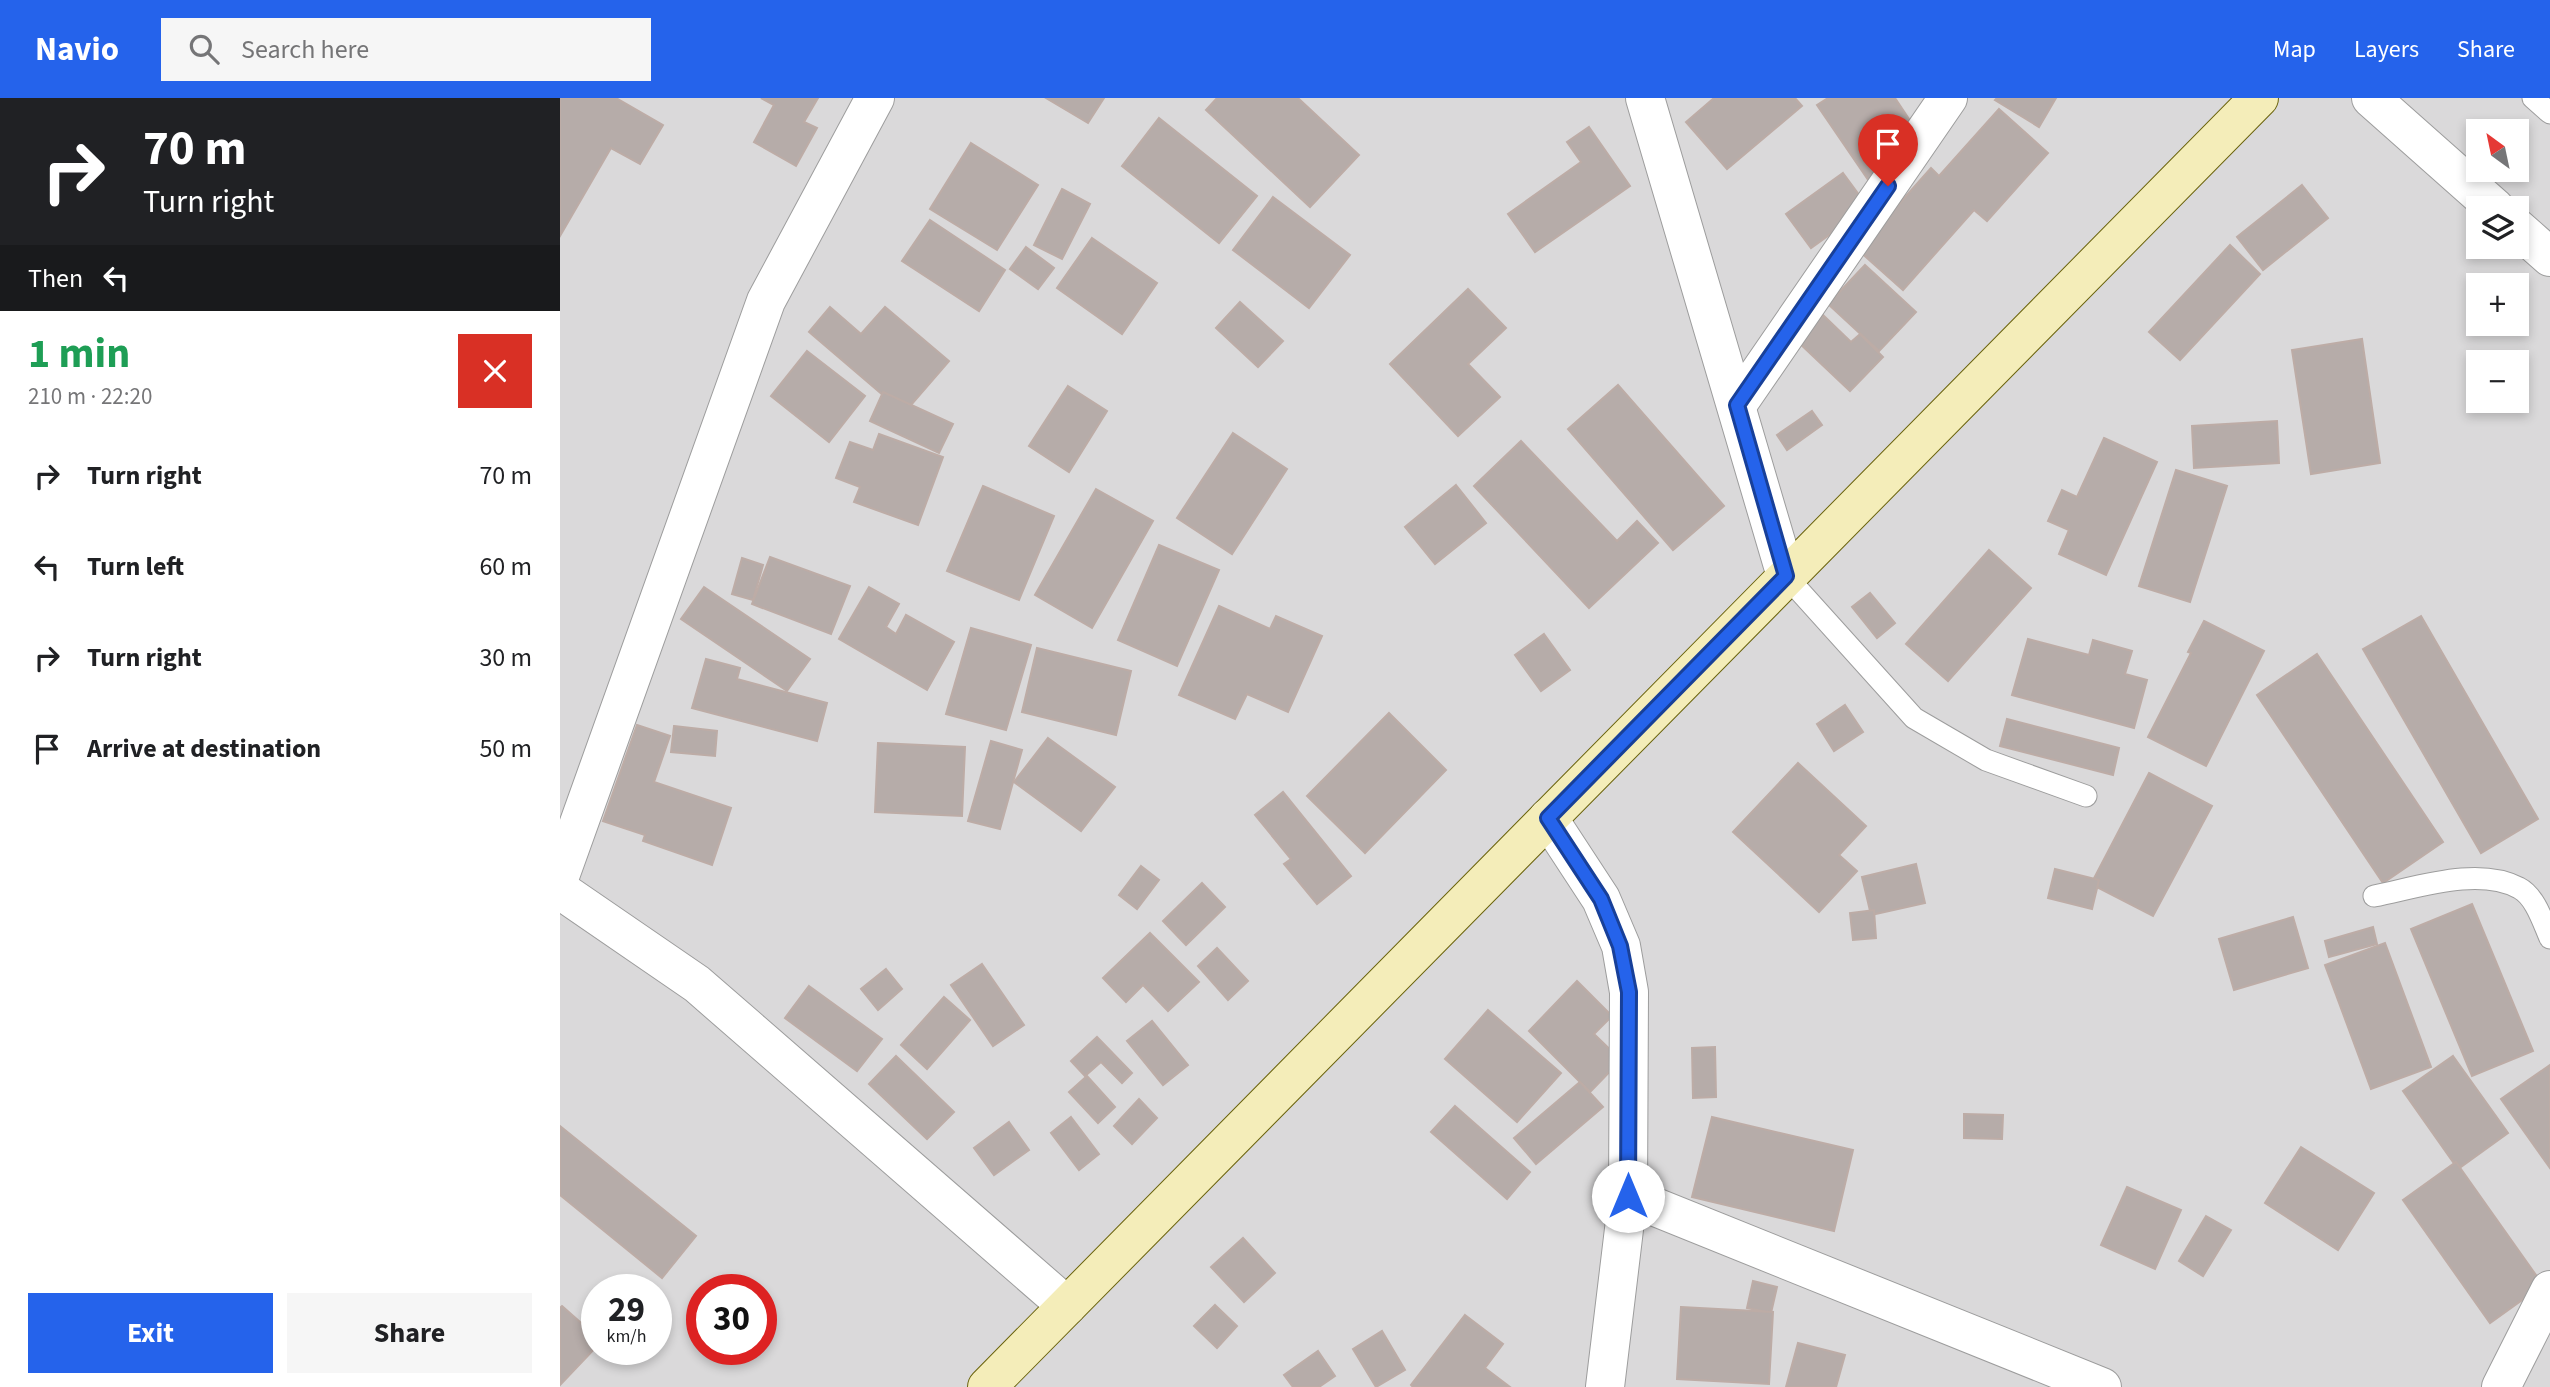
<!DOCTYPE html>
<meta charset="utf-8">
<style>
:root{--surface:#fff;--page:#f6f6f6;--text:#202124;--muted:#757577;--accent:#2563eb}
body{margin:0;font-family:"Source Sans 3",sans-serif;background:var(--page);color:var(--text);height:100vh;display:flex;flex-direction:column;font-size:26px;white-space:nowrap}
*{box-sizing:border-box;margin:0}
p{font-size:23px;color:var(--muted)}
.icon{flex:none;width:38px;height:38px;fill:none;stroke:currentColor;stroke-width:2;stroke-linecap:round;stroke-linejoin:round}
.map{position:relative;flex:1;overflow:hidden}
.details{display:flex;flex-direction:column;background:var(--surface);width:560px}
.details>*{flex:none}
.top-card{background:#202124;color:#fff;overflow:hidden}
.needle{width:46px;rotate:327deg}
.fabs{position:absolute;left:1906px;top:21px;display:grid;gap:14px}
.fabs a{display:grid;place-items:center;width:63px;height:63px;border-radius:0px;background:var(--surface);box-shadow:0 4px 10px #0003;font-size:35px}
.speed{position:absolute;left:21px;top:1176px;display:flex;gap:14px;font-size:35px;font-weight:700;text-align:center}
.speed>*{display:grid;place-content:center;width:91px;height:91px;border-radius:50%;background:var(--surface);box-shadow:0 4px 10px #0003;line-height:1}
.speed small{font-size:18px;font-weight:400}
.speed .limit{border:10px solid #d22;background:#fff;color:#111}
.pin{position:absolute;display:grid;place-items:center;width:60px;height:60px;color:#fff;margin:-72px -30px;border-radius:50% 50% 50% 0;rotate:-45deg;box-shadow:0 0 7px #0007}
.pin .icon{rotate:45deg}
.me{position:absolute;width:77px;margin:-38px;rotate:0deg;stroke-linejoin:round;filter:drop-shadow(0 0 5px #0008)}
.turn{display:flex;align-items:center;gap:24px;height:147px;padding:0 28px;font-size:32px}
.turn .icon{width:91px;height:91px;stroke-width:2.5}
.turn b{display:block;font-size:49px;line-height:60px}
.then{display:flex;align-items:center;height:66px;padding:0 28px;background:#0003;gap:14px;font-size:26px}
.round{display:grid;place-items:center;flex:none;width:74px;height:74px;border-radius:0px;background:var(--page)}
.headline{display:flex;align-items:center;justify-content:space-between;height:119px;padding:0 28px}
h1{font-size:42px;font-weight:700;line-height:52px;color:#1e9e55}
.button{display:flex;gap:14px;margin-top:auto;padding:14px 28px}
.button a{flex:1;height:80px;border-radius:0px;background:var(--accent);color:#fff;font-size:28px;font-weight:700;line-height:80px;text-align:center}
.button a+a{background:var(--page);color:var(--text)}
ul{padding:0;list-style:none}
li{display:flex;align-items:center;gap:21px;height:91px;padding:0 28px}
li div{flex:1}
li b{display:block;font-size:26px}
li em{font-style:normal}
header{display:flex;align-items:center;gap:42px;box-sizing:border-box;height:98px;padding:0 35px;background:var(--accent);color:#fff}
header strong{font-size:33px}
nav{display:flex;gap:38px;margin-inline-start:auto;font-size:24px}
.search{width:490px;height:63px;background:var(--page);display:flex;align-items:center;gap:18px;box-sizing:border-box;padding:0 24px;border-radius:0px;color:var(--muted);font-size:26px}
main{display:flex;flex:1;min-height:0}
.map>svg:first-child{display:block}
.residential{fill:#dad9da;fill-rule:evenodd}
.building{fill:#b6aca9;stroke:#bdaca6;stroke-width:2}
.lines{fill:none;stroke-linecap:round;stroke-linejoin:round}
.lane-casing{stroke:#9d9d9d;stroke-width:23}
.street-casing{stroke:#9d9d9d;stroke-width:40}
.secondary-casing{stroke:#6a630c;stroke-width:40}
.lane{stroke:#fff;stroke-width:21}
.street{stroke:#fff;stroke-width:38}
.secondary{stroke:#f4edb9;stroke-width:38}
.route-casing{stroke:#184099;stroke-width:18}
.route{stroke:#2563eb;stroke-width:12}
</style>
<header>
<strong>Navio</strong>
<div class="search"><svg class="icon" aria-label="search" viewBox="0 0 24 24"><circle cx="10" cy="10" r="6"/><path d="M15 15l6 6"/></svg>Search here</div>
<nav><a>Map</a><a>Layers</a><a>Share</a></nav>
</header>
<main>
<section class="details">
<div class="top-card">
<div class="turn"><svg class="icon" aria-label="right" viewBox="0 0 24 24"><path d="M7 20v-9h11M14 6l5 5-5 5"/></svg><div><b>70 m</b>Turn right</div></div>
<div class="then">Then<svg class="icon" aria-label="left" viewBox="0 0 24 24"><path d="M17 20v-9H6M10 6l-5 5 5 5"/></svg></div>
</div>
<div class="headline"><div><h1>1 min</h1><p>210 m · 22:20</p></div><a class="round" style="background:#d93025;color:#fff"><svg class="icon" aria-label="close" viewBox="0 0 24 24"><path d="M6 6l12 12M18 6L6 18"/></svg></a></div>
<ul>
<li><svg class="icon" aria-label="right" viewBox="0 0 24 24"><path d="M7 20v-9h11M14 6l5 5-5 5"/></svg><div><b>Turn right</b></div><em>70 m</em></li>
<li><svg class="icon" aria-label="left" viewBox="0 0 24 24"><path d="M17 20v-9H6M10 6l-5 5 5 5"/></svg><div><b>Turn left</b></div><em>60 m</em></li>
<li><svg class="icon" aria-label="right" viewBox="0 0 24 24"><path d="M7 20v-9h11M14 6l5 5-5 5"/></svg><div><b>Turn right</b></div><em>30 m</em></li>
<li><svg class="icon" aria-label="arrive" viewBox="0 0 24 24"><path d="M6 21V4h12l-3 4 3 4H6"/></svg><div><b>Arrive at destination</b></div><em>50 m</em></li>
</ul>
<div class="button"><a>Exit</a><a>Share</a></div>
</section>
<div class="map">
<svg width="1990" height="1289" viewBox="0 0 1990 1289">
<rect width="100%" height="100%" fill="#ede8e3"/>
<path class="residential" d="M0 0H1990V1289H0ZM1918 33H1956V72H1918ZM1918 110H1956V149H1918ZM1918 187H1956V226H1918ZM1918 264H1956V303H1918ZM37 1192H96V1251H37ZM142 1192H201V1251H142Z"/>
<g class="building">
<polygon points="0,0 56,0 103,27 80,66 51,50 0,138"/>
<polygon points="201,0 258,0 244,24 257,30 236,68 194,44 214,7"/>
<polygon points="486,0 544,0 528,25"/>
<polygon points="657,0 738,0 799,57 750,109 646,12"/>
<polygon points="1154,0 1235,0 1242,8 1167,71 1126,24"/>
<polygon points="1268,0 1335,0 1367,48 1311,86 1257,7"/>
<polygon points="1437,0 1496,0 1479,29 1435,2"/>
<polygon points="1439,11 1488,55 1427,123 1414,112 1343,192 1298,152 1371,70 1379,78"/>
<polygon points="599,20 697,98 659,145 562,68"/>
<polygon points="1029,29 1070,88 975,154 948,116 1021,64 1007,44"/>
<polygon points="411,45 478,87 437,152 370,111"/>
<polygon points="1283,75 1308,109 1251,150 1226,116"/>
<polygon points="1742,87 1768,120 1703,172 1677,139"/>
<polygon points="502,91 530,106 502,161 474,147"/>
<polygon points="713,99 790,157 749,210 673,152"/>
<polygon points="370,122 445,172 419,213 342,163"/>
<polygon points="532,140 597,185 562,236 497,190"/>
<polygon points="1670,147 1700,176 1620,262 1589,234"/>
<polygon points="466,149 494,170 478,191 450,171"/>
<polygon points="1305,167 1356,214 1319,253 1268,206"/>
<polygon points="908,191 946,230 908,266 940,299 898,338 830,266"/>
<polygon points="680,204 723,243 698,269 656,230"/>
<polygon points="270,209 301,236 325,209 389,263 344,315 249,234"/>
<polygon points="1263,217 1291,244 1300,236 1323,259 1290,293 1237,243"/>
<polygon points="1802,241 1820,365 1751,376 1732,252"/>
<polygon points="247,253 305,298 269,344 211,298"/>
<polygon points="1058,287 1164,408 1113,452 1008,331"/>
<polygon points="508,288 547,313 509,374 469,348"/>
<polygon points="323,294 393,326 379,355 310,323"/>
<polygon points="1252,313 1262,327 1227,352 1217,337"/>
<polygon points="1717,323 1719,365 1634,370 1632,328"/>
<polygon points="673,335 727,371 672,456 617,420"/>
<polygon points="319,336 383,359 358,427 294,404 300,389 276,380 290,344 313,352"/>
<polygon points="1544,340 1597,364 1546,477 1499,456 1509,432 1488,423 1502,392 1517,399"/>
<polygon points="961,343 1057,443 1077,423 1098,445 1029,510 914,388"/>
<polygon points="1616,372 1667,388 1630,504 1579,488"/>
<polygon points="896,387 926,425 875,466 845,429"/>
<polygon points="423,388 494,418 459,502 387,473"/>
<polygon points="536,391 593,423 532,530 475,497"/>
<polygon points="599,447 659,472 617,568 558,542"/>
<polygon points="1429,452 1471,490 1388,583 1346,546"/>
<polygon points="210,459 290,488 271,536 192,506"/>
<polygon points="182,460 203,467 193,502 172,496"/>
<polygon points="144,489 250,561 227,593 121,521"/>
<polygon points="309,489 339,506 326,529 336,536 346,517 394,544 367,592 279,541"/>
<polygon points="1310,495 1335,525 1317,540 1292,509"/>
<polygon points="659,508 710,531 716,518 762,538 728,614 687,596 675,621 619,597"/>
<polygon points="1861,518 1978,721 1921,755 1803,551"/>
<polygon points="1644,523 1704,553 1646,668 1588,639 1631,555 1628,554"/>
<polygon points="411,530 471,547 446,632 386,616"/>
<polygon points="984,536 1010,572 981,593 955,557"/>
<polygon points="1468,541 1529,557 1533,542 1572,553 1565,576 1587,582 1574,630 1452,597"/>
<polygon points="477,550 571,573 556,637 462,614"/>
<polygon points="1757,556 1883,744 1823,785 1697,597"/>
<polygon points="146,561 180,570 177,581 267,605 257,643 132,610"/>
<polygon points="1285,607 1303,634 1274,653 1257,626"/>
<polygon points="829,615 886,672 805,755 747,698"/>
<polygon points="1447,621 1559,650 1553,677 1440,648"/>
<polygon points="77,627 110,638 94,684 171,710 152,767 83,743 85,737 43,723"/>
<polygon points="114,628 157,633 155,658 111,654"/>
<polygon points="488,640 555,689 521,733 454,684"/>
<polygon points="431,643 462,652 440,731 408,723"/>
<polygon points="318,645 405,649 402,718 315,714"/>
<polygon points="1238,665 1306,728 1279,757 1297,773 1259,814 1173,734"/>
<polygon points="1589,675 1652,708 1593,818 1531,786"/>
<polygon points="723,694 791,778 757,806 724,766 731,761 695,717"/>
<polygon points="1356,766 1365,805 1311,817 1302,779"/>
<polygon points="581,768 599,782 577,811 559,797"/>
<polygon points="1495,771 1539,782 1532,811 1488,800"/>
<polygon points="642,785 665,809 626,847 603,823"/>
<polygon points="1912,806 1973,953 1912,978 1851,831"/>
<polygon points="1314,812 1316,840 1293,842 1290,815"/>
<polygon points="1733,819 1748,870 1674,892 1659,841"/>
<polygon points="1813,829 1817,846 1769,859 1765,843"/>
<polygon points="590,835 639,884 608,913 583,887 566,904 543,880"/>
<polygon points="1825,845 1871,969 1811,991 1765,867"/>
<polygon points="657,850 688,883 668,902 638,868"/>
<polygon points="422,866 464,927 433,948 391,887"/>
<polygon points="326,871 342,891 318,912 301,891"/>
<polygon points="1017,883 1052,918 1034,936 1061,962 1030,994 969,933"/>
<polygon points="249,888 322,941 297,973 225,920"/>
<polygon points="384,899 410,922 367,971 341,947"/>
<polygon points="928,912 1001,975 957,1024 885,961"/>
<polygon points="592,923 628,967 603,987 567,943"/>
<polygon points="537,939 572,975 562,985 541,964 525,978 511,963"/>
<polygon points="1155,949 1156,999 1133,1000 1132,950"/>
<polygon points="336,958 394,1014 367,1041 309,986"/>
<polygon points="1893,958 1948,1035 1898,1071 1843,993"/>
<polygon points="1990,967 1990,1070 1941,1001"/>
<polygon points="527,978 555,1009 538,1025 509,994"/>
<polygon points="1020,984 1043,1009 976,1066 954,1040"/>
<polygon points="579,1001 597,1020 572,1046 554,1028"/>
<polygon points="895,1008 970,1074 947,1101 871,1034"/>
<polygon points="1404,1016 1443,1017 1442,1041 1404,1040"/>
<polygon points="511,1019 539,1056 519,1072 491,1035"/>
<polygon points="1152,1019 1293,1052 1274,1133 1132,1099"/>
<polygon points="449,1024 469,1052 434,1077 414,1050"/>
<polygon points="0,1028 136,1138 102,1180 0,1097"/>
<polygon points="1741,1049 1814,1095 1778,1152 1705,1105"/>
<polygon points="1896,1064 1983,1187 1930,1225 1843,1102"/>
<polygon points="1567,1089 1621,1112 1595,1171 1541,1147"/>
<polygon points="1646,1118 1671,1132 1643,1178 1619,1163"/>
<polygon points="683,1140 715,1175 684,1204 651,1169"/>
<polygon points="1193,1183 1217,1189 1211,1215 1187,1210"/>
<polygon points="655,1207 677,1228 657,1250 634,1228"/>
<polygon points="2,1208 37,1239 37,1248 0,1287 0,1210"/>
<polygon points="1121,1209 1213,1214 1209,1286 1117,1281"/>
<polygon points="905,1217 943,1246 925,1270 950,1289 853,1289 851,1287"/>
<polygon points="822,1233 845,1272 816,1289 793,1251"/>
<polygon points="1238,1245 1285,1257 1276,1289 1226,1289"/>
<polygon points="758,1253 775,1278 759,1289 733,1289 724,1277"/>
</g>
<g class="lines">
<defs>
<g id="lane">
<polyline points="1973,0 1990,15"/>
<polyline points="1226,478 1354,620 1426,662 1526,698"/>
<path d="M1814 798C1856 790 1918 768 1959 790 1975 798 1983 824 1990 840"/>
</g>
<g id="street">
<polyline points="1085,0 1226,478"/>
<polyline points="1811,0 1935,110"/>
<polyline points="1956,129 1990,159"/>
<polyline points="1177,307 1388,0"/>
<polyline points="988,720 1041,801 1061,848 1069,894 1068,1098 1045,1289"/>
<polyline points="0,778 206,203 315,0"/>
<polyline points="0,792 137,886 507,1208"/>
<polyline points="1068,1098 1542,1289"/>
<polyline points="1941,1289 1990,1192"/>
</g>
<polyline id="secondary" points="427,1289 1699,0"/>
</defs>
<use href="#lane" class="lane-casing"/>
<use href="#street" class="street-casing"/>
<use href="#secondary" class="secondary-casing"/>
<use href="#lane" class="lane"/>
<use href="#street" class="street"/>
<use href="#secondary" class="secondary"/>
</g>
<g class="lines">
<defs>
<polyline id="route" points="1068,1098 1069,894 1060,848 1041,801 988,720 1226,478 1177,307 1328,88"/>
</defs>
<use href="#route" class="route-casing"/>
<use href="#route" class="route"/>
</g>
</svg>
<div class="fabs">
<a><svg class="needle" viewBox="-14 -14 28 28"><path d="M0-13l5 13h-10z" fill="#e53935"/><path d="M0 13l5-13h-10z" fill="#757577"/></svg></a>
<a><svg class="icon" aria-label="layers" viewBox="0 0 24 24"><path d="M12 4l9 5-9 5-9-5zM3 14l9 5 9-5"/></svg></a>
<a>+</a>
<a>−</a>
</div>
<div class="speed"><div>29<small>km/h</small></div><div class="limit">30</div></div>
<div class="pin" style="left:1328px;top:88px;background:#d93025"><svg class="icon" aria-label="arrive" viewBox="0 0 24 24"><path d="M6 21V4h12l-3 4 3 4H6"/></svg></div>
<svg class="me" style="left:1068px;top:1098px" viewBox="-20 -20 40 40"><circle r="19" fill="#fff"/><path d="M0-13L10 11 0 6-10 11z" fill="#2563eb"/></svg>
</div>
</main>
